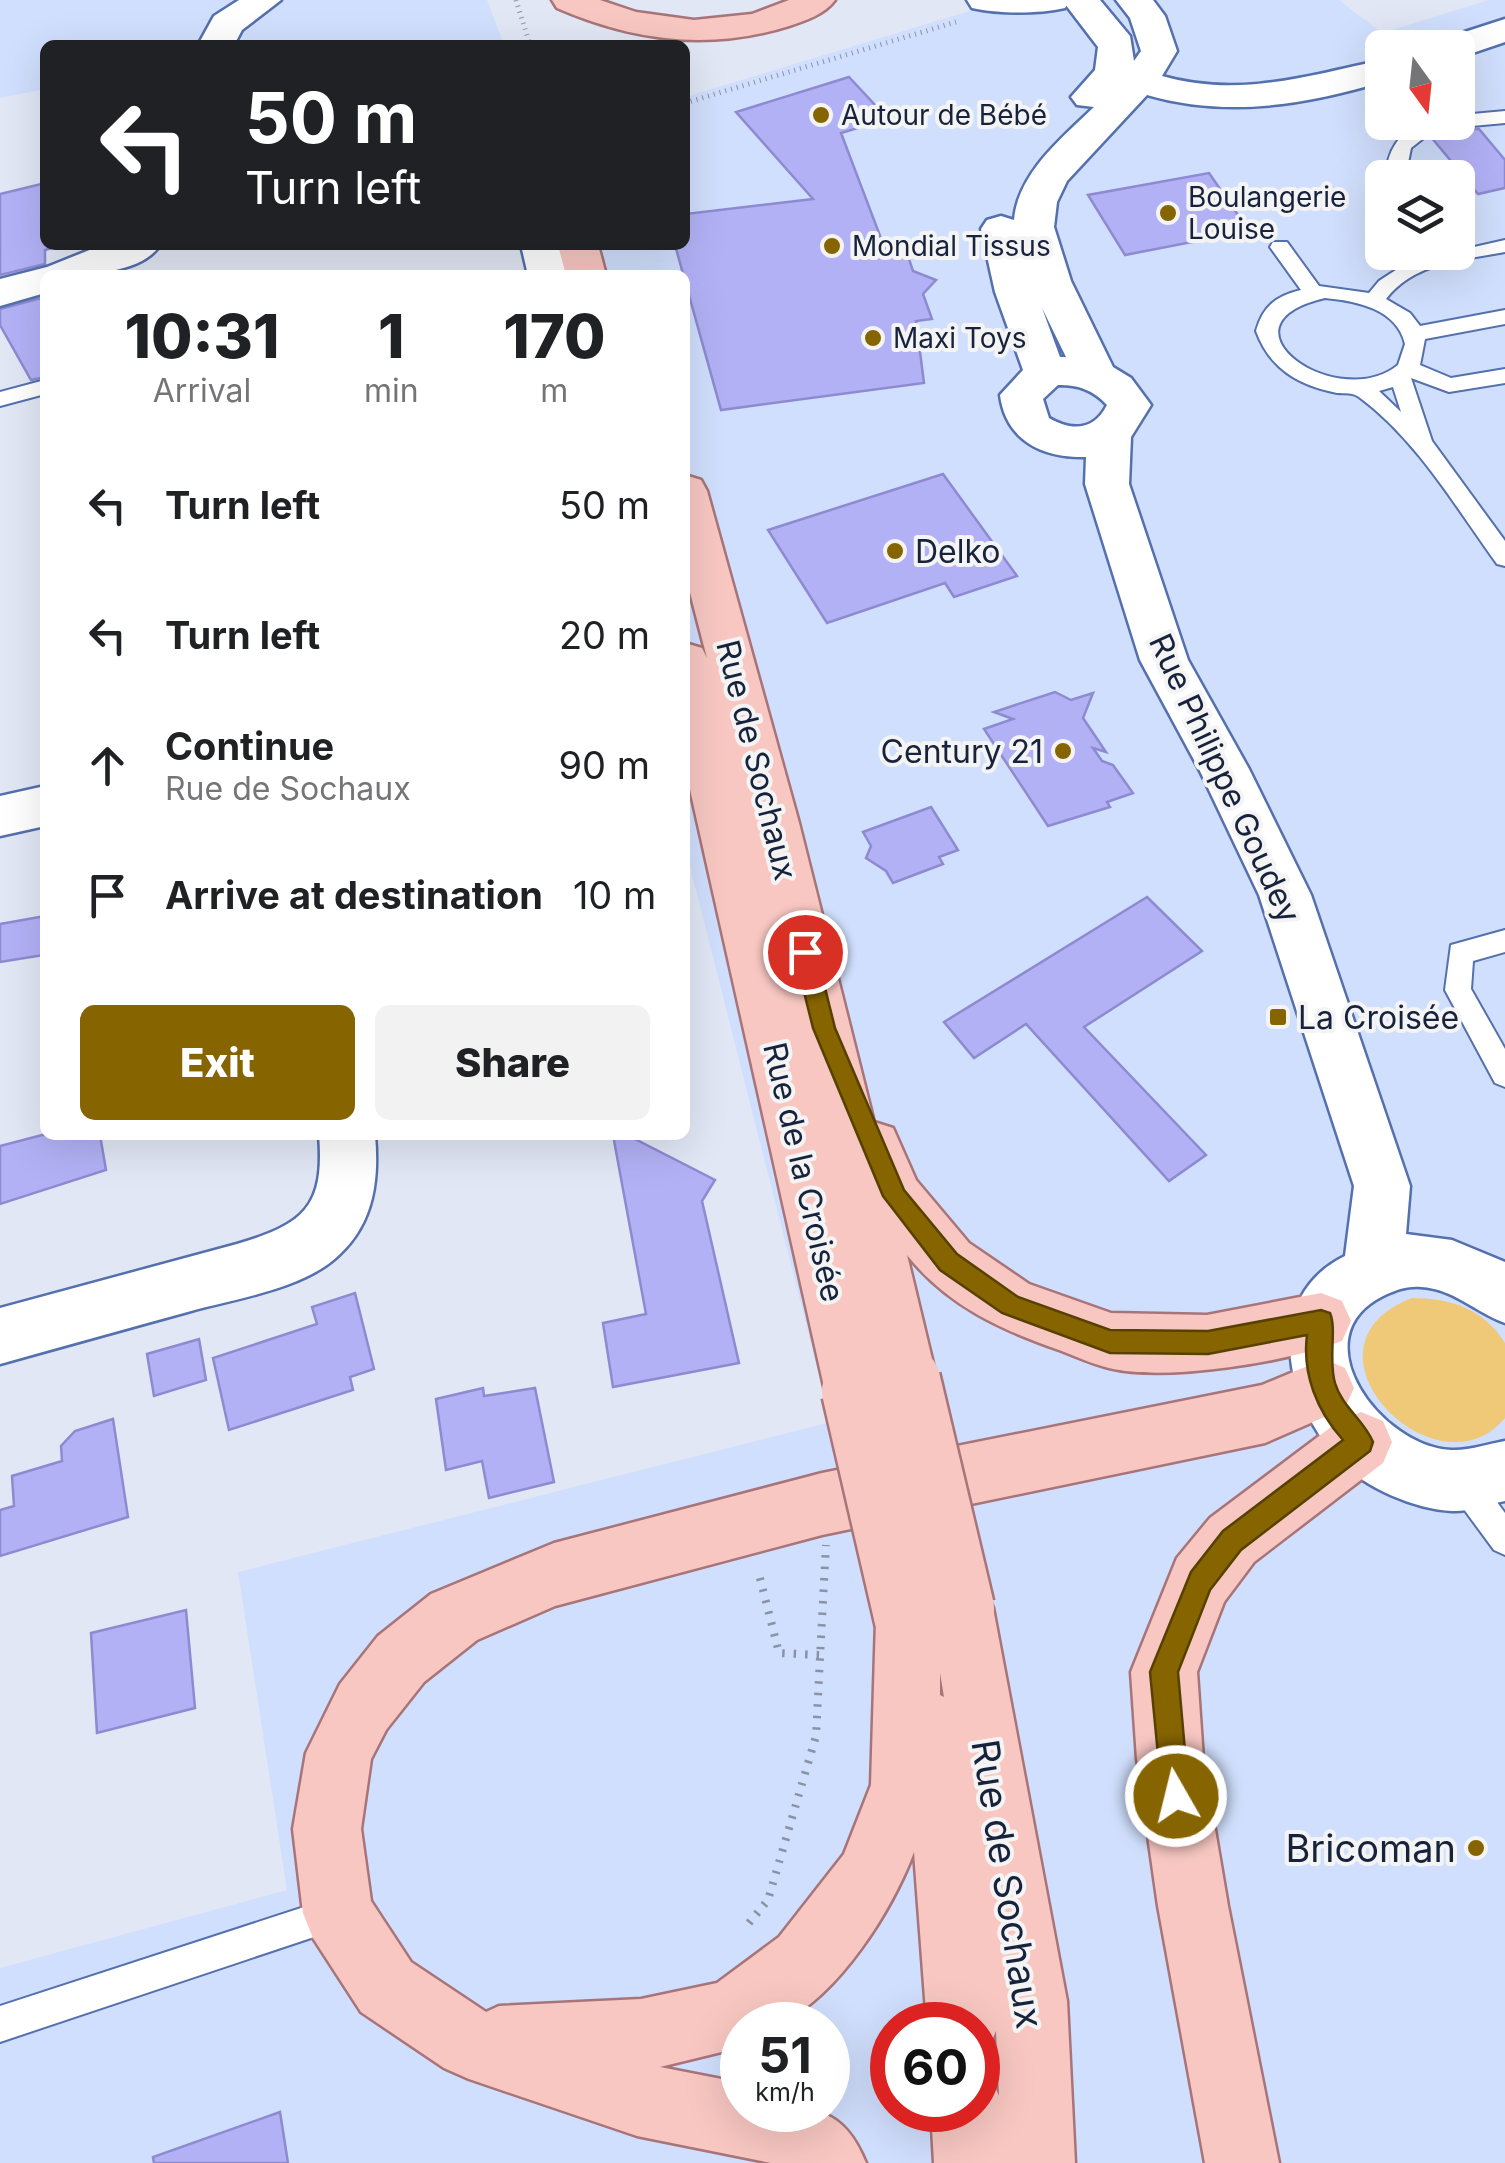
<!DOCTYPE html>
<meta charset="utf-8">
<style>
:root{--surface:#fff;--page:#f2f2f2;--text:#202124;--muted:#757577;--accent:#866400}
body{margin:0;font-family:Inter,sans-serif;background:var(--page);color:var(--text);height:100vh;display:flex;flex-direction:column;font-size:38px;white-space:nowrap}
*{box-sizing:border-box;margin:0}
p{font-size:32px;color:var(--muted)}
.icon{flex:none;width:55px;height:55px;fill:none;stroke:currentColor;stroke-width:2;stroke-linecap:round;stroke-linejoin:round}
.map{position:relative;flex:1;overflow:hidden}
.panel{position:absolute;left:40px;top:270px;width:650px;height:870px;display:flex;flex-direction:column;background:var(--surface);border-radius:15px;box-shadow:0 10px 40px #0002}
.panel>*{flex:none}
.guide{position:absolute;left:40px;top:40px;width:650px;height:210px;border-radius:15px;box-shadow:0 10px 40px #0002;background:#202124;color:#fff;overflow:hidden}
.needle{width:65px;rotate:165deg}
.tools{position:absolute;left:1365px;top:30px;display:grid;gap:20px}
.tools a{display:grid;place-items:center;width:110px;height:110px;border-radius:15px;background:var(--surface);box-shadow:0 10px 40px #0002;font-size:50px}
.speed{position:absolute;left:720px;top:2002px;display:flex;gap:20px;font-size:50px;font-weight:700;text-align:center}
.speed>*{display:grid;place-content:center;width:130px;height:130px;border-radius:50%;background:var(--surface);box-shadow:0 10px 40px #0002;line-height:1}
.speed small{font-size:25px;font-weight:400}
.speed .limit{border:15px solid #d22;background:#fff;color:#111}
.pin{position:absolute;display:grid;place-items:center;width:85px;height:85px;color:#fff;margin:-42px;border:5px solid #fff;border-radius:50%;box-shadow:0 2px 10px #0007}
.me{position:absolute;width:110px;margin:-55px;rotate:352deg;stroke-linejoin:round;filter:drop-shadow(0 0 8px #0008)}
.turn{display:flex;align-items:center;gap:35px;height:210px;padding:0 40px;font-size:45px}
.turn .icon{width:130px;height:130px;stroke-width:2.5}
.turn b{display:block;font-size:70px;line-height:85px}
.eta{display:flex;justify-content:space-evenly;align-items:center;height:170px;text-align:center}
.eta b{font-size:60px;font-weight:800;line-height:70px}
.action{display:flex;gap:20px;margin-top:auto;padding:20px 40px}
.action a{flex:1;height:115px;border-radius:15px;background:var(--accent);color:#fff;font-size:40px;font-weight:800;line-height:115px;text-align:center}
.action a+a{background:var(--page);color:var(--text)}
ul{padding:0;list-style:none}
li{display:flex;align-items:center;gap:30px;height:130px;padding:0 40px}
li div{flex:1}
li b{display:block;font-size:38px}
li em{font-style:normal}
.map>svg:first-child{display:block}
.built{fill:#d0dffd;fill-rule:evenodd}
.green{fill:#efc978}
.building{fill:#b2b1f6;stroke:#8d8ad0;stroke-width:2.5}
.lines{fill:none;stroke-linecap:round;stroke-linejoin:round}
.service-casing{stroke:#5470ad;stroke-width:4}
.minor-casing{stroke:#5470ad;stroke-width:5}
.tertiary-casing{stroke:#5470ad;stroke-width:5}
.primary-casing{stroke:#a77579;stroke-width:5}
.path-far1{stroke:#8a93a5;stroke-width:5;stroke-dasharray:1 5;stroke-linecap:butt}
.path{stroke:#8a93a5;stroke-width:8;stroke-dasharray:2.5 9;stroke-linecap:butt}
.service{fill:#fff;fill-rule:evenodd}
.minor{fill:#fff;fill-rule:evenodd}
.tertiary{fill:#fff;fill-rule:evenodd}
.primary{fill:#f8c7c2;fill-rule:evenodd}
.primary-bridge-casing{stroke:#a77579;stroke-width:71;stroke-linecap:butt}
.path-bridge{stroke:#8a93a5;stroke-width:8;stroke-dasharray:2.5 9;stroke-linecap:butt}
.primary-bridge{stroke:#f8c7c2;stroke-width:66}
.route{fill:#866400;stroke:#574100;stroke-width:2.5}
.poi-dot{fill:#866400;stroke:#f4f4f4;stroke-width:4}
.labels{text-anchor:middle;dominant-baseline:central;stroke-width:8;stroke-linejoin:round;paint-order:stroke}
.far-poi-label{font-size:28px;fill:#17233c;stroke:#f4f4f4;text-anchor:start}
.poi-label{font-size:32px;fill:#17233c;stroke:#f4f4f4;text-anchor:start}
.street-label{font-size:32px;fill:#17233c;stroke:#f4f4f4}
.near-poi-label{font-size:38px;fill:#17233c;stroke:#f4f4f4;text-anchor:end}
.near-street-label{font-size:38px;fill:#17233c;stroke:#f4f4f4}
</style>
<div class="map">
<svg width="1505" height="2163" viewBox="0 0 1505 2163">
<rect width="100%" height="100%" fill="#e1e7f5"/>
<g class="built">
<polygon points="0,0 487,0 504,45 45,45 45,89 0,98"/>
<path d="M1006 0H1339L1382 33 1489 0H1505V2163H0V1968L287 1890 238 1572 831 1422 685 847V275H540L532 245H685V97ZM1382 48H1458V122H1382ZM1382 178H1458V252H1382ZM742 2025H828V2110H742ZM892 2025H978V2110H892Z"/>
</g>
<path class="green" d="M1412 1298C1450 1298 1484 1309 1505 1343V1418C1436 1501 1285 1347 1412 1298Z"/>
<g class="building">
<polygon points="849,77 888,119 841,133 885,249 905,247 913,271 936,280 923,294 932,319 916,321 924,383 721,410 675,245 685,245 685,214 813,199 736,112"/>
<polygon points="1429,122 1460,122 1470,129 1479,129 1505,160 1505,188 1478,194 1467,181 1471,172 1456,167 1431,137 1438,130"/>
<polygon points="1209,173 1249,231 1125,255 1088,195"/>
<polygon points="45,183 45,245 59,246 45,250 45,264 0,275 0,194"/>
<polygon points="45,297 45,377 31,380 0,325 0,309"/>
<polygon points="943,474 1017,576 954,597 945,583 827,623 768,530"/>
<polygon points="1055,692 1071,700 1093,693 1083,718 1106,752 1093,748 1102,761 1113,765 1133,793 1107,802 1110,807 1048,826 984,729 1013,719 994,712"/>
<polygon points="931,807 958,850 939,857 943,864 893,883 886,871 866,858 871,846 863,832"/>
<polygon points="1147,897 1202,951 1084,1027 1206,1155 1169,1181 1026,1024 974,1058 944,1022"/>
<polygon points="45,916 44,955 0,962 0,924"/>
<polygon points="42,1135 100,1135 106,1170 0,1204 0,1146"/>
<polygon points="613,1135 627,1135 715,1180 702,1201 739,1363 613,1387 603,1323 646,1314"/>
<polygon points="355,1293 374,1369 350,1377 353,1390 229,1430 213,1358 317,1324 312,1307"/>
<polygon points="199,1339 206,1380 154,1396 147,1354"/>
<polygon points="483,1388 484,1396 535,1388 554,1482 489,1498 482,1461 446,1470 436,1399"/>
<polygon points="113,1419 128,1517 0,1556 0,1510 14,1506 12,1476 62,1461 61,1446 75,1431"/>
<polygon points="186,1610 195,1708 97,1733 91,1633"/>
<polygon points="280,2112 288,2163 154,2163 153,2157"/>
</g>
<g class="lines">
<defs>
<g id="service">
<polygon points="1505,111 1505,123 1472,126 1463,120 1472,114"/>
<path d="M1424 124 1434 130 1411 148 1405 178H1385C1388 151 1397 132 1424 124Z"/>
<polygon points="1459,169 1469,175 1458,184 1458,178 1448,178"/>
<path d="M1505 240V252C1463 260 1414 262 1386 299L1410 313 1420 326 1505 310V324L1425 339 1420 365 1451 378 1505 369V383L1449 392 1411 378 1432 441 1505 541V566L1497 564C1455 506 1417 440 1359 397 1352 392 1345 394 1337 393 1298 385 1270 369 1256 331 1263 306 1276 296 1301 290L1270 247 1273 242H1287L1319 286 1369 293 1379 281 1408 262ZM1325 298C1357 301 1397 309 1405 344L1398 365C1338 414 1209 325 1325 298ZM1393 387 1401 412 1379 391Z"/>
<polygon points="45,380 45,394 0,406 0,392"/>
<polygon points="1505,930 1505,952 1473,961 1471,989 1505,1049 1505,1087 1495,1083 1445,990 1451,945"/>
<polygon points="1463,1467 1474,1471 1505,1513 1505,1555 1494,1550 1452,1493 1447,1482 1452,1471"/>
<polygon points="338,1896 350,1901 355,1913 350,1925 0,2042 0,2006"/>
</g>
<g id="minor">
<path d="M1062 0H1100L1130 36 1134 61 1141 51 1130 18 1116 0H1153L1165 16 1177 51 1162 76C1238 98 1308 76 1382 60V82C1304 105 1227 118 1147 95L1067 181 1057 202 1054 227 1071 281 1113 367 1131 378 1151 405 1131 437 1129 484 1188 660 1249 769 1311 895 1410 1186 1406 1234 1452 1240 1505 1262V1323C1475 1312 1454 1289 1421 1287 1406 1286 1396 1290 1383 1296 1299 1338 1382 1447 1451 1450 1468 1451 1488 1444 1505 1441V1501C1489 1504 1468 1512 1452 1511 1415 1509 1365 1488 1340 1461 1286 1404 1260 1298 1345 1256L1354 1186 1259 895 1200 771 1140 660 1085 484 1086 457C1043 458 1006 441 1000 395L1023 370 995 292 981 229 987 220 1001 216 1014 220C1018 173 1062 138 1094 107L1077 105 1071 97 1095 70 1098 47ZM1042 308 1066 357H1060ZM1058 385C1079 385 1093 390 1107 405 1094 431 1071 431 1049 418L1043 399Z"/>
<polygon points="1505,19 1505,42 1458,58 1458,48 1435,48 1440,40"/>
<polygon points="521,245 561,245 568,275 528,275"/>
<polygon points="45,786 45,826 0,836 0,796"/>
<path d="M319 1135H375C379 1179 374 1222 340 1254 305 1289 237 1298 191 1311 128 1328 64 1346 0 1364V1308L237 1244C304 1224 325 1207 319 1135Z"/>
</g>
<g id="tertiary">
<polygon points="239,0 281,0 242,30 234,45 198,45 214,16"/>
<path d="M967 0H1070L1065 8C1038 14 999 14 972 8Z"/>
<path d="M102 245H160C140 276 78 275 45 275V293L0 306V279L47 267Z"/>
</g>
<g id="primary">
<path d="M552 0H600L636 12 694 20 752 14 789 0H835C825 14 805 21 789 26 709 51 633 41 557 8Z"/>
<polygon points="558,245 598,245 606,275 566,275"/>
<path d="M685 475 701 480 707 491 799 823 874 1122 893 1128 916 1180 969 1243 1029 1284 1111 1313 1207 1315 1321 1293 1342 1301 1351 1321 1342 1341C1287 1362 1167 1382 1109 1368 1092 1364 1075 1356 1059 1350 999 1329 947 1305 907 1255L937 1380 928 1400 907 1409 886 1400 883 1395 876 1411 855 1420 834 1411 825 1391 685 767V643L702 648 707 658 685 573Z"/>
<path d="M1324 1359 1345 1368 1354 1388 1345 1408 1265 1443 822 1535 555 1606 477 1640 424 1682 386 1730 371 1759 361 1829 371 1901 411 1962 486 2012 499 2006 641 1999 717 1983 779 1937 844 1854 871 1785 876 1620 885 1597 908 1588 932 1600 938 1585 961 1576 984 1585 993 1608 1067 2001 1075 2163H934L931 2110H978V2077L994 2084 999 2096 996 2031 988 2050 978 2055V2025H927L914 1852C892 1910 840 1994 781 2023 771 2028 754 2025 742 2025V2047L660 2067 742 2083V2110C804 2110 839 2097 866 2163H771L637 2136 469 2079 444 2068 361 2012 313 1938 303 1913 293 1829 306 1753 340 1684 378 1636 431 1594 554 1543 822 1473 1262 1385ZM940 1673 944 1697 940 1695Z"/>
<polygon points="1361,1412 1383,1421 1392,1442 1383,1463 1254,1562 1224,1602 1197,1672 1203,1759 1228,1906 1279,2163 1205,2163 1158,1906 1137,1759 1131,1672 1177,1558 1210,1518 1339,1421"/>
</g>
</defs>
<use href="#service" class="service-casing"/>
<use href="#minor" class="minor-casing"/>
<use href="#tertiary" class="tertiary-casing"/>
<use href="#primary" class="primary-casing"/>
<g class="path-far1">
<polyline points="516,0 530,45"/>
<polyline points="685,103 956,22"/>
<polyline points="1370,229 1382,244"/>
</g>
<g class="path">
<polyline points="760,1578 779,1653 820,1655"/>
<polyline points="749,1923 768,1900 816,1736 821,1638"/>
</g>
<use href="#service" class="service"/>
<use href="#minor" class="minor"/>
<use href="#tertiary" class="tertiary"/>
<use href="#primary" class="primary"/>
<defs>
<g id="primary-bridge">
<polyline points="907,1380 961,1608"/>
<polyline points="855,1391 908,1620"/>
</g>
</defs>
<use href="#primary-bridge" class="primary-bridge-casing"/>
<polyline class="path-bridge" points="821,1638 826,1545"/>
<use href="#primary-bridge" class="primary-bridge"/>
</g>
<path class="route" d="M805 943 816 952 835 1028 904 1190 957 1254 1018 1297 1110 1330 1208 1331 1321 1310 1330 1313C1337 1329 1328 1360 1335 1383 1342 1407 1364 1420 1373 1442L1370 1451 1241 1550 1210 1590 1178 1672 1189 1796 1185 1806 1176 1810 1166 1806 1162 1796 1150 1672 1191 1572 1223 1531 1343 1440C1317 1411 1302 1374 1307 1335L1208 1354 1110 1353 1002 1313 940 1270 883 1196 813 1028 794 952Z"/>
<g class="poi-dot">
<circle cx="821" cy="115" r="10"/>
<circle cx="1168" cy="213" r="10"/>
<circle cx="832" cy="246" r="10"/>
<circle cx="873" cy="338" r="10"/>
<circle cx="895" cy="551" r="10"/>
<circle cx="1063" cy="751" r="10"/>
<rect x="1268" y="1007" width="20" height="20" rx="5"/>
<circle cx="1476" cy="1848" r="10"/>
</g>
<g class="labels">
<g class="far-poi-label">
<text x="841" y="115">Autour de Bébé</text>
<text x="1188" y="197">Boulangerie<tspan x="1188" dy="32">Louise</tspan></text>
<text x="852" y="246">Mondial Tissus</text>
<text x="893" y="338">Maxi Toys</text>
</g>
<g class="poi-label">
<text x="915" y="551">Delko</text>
<text x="1043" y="751" text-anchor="end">Century 21</text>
<text x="1298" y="1017">La Croisée</text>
</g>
<g class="street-label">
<text transform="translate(757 760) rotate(76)">Rue de Sochaux</text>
<text transform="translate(1225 778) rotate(65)">Rue Philippe Goudey</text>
<text transform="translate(804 1172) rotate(77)">Rue de la Croisée</text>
</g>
<g class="near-poi-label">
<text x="1456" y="1848">Bricoman</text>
</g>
<g class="near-street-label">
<text transform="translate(1008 1884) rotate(81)">Rue de Sochaux</text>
</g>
</g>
</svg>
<div class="tools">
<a><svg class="needle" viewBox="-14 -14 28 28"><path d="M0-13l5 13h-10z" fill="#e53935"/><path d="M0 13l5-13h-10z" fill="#757577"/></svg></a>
<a><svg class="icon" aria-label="layers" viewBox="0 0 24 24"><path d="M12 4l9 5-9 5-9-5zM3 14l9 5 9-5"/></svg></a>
</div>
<div class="speed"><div>51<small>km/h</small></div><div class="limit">60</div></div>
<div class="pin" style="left:805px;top:952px;background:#d93025"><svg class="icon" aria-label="arrive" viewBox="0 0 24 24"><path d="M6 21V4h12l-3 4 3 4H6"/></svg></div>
<svg class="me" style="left:1176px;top:1796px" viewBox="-20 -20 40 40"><circle r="17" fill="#866400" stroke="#fff" stroke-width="3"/><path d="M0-11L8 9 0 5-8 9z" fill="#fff"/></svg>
<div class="guide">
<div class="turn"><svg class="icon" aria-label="left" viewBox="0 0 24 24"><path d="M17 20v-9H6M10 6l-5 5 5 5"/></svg><div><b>50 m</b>Turn left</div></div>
</div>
<section class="panel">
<div class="eta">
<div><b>10:31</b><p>Arrival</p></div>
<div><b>1</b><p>min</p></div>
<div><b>170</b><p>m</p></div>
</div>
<ul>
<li><svg class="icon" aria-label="left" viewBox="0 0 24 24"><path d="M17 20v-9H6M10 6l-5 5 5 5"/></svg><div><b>Turn left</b></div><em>50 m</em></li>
<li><svg class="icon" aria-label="left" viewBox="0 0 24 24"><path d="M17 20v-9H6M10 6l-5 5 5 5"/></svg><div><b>Turn left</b></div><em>20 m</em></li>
<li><svg class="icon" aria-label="ahead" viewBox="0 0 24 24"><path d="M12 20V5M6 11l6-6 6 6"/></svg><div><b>Continue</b><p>Rue de Sochaux</p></div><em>90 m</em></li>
<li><svg class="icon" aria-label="arrive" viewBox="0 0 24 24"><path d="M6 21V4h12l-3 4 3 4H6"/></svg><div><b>Arrive at destination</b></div><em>10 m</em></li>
</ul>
<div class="action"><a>Exit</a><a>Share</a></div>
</section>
</div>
